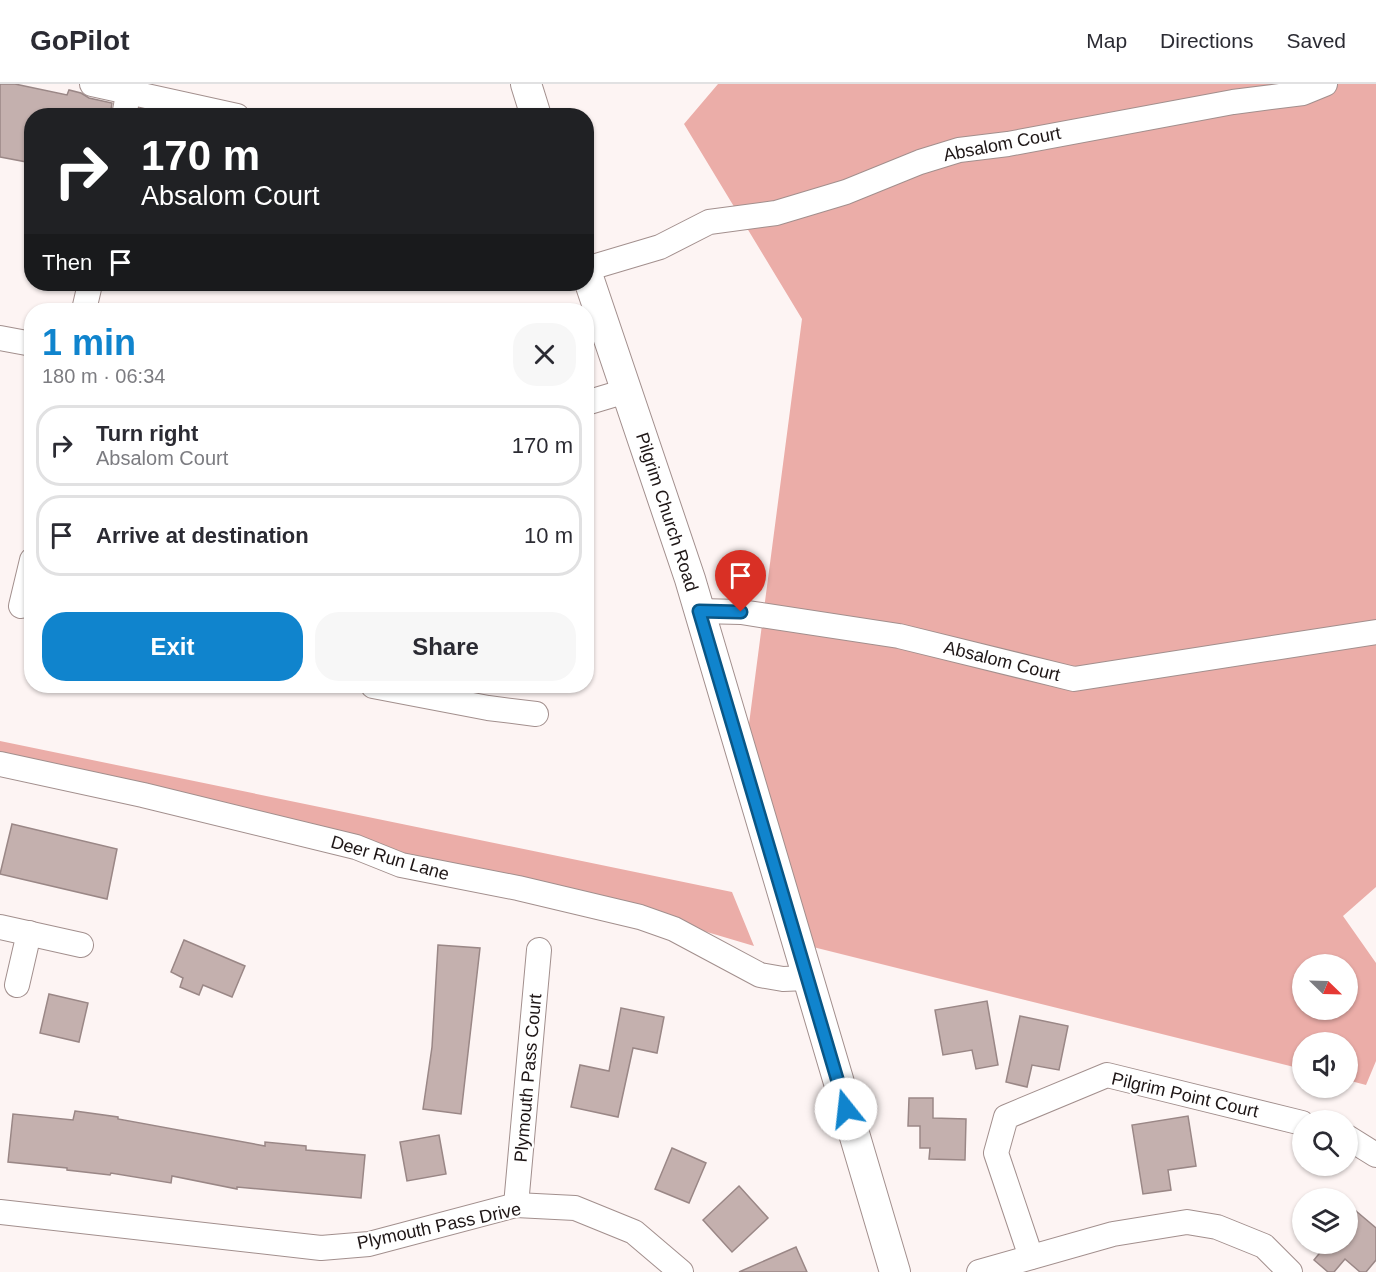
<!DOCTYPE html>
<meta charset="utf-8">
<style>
:root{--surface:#fff;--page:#f7f7f7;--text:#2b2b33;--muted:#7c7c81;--line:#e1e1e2;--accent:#1084cd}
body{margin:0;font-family:Arial,sans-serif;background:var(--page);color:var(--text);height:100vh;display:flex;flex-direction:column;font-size:22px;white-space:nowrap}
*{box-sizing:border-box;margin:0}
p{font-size:20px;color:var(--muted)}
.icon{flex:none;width:33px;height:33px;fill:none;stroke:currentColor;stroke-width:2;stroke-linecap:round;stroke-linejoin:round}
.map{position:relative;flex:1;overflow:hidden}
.drawer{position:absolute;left:24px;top:219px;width:570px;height:390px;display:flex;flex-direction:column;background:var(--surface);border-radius:24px;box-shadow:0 2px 4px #0004}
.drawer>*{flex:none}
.hud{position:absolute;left:24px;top:24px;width:570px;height:183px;border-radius:24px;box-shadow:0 2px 4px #0004;background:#202124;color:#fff;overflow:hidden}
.needle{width:39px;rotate:113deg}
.buttons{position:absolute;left:1292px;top:870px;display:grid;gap:12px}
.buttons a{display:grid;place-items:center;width:66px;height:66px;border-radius:50%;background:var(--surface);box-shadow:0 2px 4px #0004;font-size:30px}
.pin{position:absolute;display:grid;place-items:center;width:51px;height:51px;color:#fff;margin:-62px -26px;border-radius:50% 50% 50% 0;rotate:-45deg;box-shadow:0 0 6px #0007}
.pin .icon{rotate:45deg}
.me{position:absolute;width:66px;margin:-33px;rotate:344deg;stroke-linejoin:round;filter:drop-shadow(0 0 4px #0008)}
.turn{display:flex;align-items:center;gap:21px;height:126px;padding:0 18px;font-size:27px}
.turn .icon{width:78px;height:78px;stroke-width:2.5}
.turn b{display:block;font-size:42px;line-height:51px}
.then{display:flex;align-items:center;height:57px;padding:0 18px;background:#0003;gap:12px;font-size:22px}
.round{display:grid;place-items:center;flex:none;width:63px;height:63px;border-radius:24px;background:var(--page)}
.headline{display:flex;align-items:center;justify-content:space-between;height:102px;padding:0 18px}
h1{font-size:36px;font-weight:700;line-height:45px;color:var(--accent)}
.button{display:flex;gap:12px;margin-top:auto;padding:12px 18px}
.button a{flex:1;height:69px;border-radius:24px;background:var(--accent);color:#fff;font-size:24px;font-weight:700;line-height:69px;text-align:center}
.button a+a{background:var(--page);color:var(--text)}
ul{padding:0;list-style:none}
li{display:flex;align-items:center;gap:18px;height:81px;margin:0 12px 9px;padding:0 6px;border:3px solid var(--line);border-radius:24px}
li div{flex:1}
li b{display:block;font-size:22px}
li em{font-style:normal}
header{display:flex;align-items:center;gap:36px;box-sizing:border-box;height:84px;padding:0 30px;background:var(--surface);border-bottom:2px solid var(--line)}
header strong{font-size:28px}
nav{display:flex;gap:33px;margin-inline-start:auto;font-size:21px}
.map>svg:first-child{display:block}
.forest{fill:#ebada8;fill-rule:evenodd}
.building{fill:#c4b0ae;stroke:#9a8786;stroke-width:1.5}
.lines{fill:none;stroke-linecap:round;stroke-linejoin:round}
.minor-casing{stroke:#a28f8d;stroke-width:26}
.tertiary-casing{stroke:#a28f8d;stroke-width:32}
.minor{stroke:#fff;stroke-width:24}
.tertiary{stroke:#fff;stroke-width:30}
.route-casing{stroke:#0a5685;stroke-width:15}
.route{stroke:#1084cd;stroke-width:10}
.labels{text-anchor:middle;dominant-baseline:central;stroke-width:4.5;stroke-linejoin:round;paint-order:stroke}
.street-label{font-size:18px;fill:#1e1616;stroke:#fff}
</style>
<header>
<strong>GoPilot</strong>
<nav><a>Map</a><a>Directions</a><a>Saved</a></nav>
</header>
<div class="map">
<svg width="1376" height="1188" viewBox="0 0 1376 1188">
<rect width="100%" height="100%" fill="#fdf4f3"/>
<g class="forest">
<path d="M718 0H1376V803L1343 832 1376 879V977L1366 1001 1347 996V958H1302V985L797 859 744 678 802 235 684 40ZM1302 880H1347V926H1302Z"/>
<polygon points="0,657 732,808 754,862 559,804 0,688"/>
</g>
<g class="building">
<polygon points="0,0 15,0 67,11 69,6 81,9 89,14 112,19 110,32 32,32 32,79 0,73"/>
<polygon points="12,740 117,765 107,815 0,790"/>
<polygon points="184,856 245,882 232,913 203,901 199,911 180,903 183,894 171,888"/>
<polygon points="438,861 480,864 461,1030 423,1025 432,963"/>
<polygon points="49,910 88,919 79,958 40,949"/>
<polygon points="987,917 998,981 976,985 972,966 943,971 935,926"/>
<polygon points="621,924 664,933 657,969 633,964 618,1033 571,1023 580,981 609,987"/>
<polygon points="1020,932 1068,942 1059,986 1032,981 1027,1003 1006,998"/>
<polygon points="909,1014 933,1014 933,1034 966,1035 965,1076 929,1075 930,1064 920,1064 920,1042 908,1042"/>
<polygon points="75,1027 118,1033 118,1035 265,1062 265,1058 306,1062 306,1066 365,1071 361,1114 237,1103 237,1105 172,1092 171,1099 111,1089 110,1091 67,1086 67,1084 8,1078 13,1030 73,1036"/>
<polygon points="1188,1032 1196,1082 1168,1086 1171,1106 1143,1110 1132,1041"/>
<polygon points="439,1051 446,1090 407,1097 400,1058"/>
<polygon points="672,1064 706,1079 689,1119 655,1105"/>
<polygon points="739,1102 768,1134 732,1168 703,1136"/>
<polygon points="1356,1127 1376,1144 1376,1176 1366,1188 1360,1188 1345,1175 1334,1188 1328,1188 1314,1176 1327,1160 1347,1160 1347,1137"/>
<polygon points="796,1163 807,1188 739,1188"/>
</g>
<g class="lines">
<defs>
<g id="minor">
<polyline points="92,0 237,32"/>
<polyline points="124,32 130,0"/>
<polyline points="586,185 660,163 709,138 776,129 846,108 920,78 959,66 1008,60 1233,18 1303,9 1325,0"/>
<polyline points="84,226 90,200"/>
<polyline points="0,254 32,260"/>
<polyline points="586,319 626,307"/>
<polyline points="21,522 32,476"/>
<polyline points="699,527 741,528 899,552 1074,595 1376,548"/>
<polyline points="373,602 488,624 536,630"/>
<polyline points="0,680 143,711 356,763 401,781 518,804 640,833 674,845 760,891 783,895 807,894"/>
<polyline points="0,843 81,861"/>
<polyline points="17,901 29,849"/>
<polyline points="1347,1053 1376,1071"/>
<polyline points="516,1121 539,866"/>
<polyline points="0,1128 321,1164 369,1160 516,1121 575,1124 634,1148 681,1188"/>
<polyline points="1031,1173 996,1069 1006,1033 1107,991 1302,1039"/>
<polyline points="979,1188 1113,1150 1187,1138 1217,1143 1264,1162 1290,1188"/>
</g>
<g id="tertiary">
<polyline points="526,0 536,32"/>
<polyline points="586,187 690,495 895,1188"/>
</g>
</defs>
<use href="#minor" class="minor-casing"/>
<use href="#tertiary" class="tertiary-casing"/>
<use href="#minor" class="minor"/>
<use href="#tertiary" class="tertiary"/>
</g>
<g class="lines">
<defs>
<polyline id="route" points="741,528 699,527 846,1025"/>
</defs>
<use href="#route" class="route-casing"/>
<use href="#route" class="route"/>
</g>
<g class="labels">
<g class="street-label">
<text transform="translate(1002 60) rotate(-11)">Absalom Court</text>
<text transform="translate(667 428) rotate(72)">Pilgrim Church Road</text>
<text transform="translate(1002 577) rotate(14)">Absalom Court</text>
<text transform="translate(390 774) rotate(16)">Deer Run Lane</text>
<text transform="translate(528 994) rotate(-85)">Plymouth Pass Court</text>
<text transform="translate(1185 1011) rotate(13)">Pilgrim Point Court</text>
<text transform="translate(439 1142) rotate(-12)">Plymouth Pass Drive</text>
</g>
</g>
</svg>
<div class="buttons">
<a><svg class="needle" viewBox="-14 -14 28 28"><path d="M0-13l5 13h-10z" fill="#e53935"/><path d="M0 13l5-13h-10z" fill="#7c7c81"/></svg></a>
<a><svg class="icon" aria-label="sound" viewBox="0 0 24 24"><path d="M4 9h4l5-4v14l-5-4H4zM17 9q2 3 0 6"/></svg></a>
<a><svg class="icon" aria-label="search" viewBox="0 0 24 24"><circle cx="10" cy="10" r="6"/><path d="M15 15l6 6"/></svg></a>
<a><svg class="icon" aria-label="layers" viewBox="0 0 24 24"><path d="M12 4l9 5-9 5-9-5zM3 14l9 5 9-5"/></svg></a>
</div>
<div class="pin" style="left:741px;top:528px;background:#d93025"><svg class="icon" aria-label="arrive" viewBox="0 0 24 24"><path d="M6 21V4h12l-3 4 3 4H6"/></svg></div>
<svg class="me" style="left:846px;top:1025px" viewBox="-20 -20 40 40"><circle r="19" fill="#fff"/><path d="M0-13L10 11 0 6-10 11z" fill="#1084cd"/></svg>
<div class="hud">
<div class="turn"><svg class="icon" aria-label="right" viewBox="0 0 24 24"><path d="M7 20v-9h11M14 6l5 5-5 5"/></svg><div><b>170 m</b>Absalom Court</div></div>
<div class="then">Then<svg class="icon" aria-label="arrive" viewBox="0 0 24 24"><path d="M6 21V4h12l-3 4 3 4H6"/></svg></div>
</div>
<section class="drawer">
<div class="headline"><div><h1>1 min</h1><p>180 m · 06:34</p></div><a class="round"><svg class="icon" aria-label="close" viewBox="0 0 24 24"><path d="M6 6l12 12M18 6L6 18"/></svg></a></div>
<ul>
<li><svg class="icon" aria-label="right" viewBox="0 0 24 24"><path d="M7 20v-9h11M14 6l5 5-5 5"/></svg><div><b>Turn right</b><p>Absalom Court</p></div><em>170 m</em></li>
<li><svg class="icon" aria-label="arrive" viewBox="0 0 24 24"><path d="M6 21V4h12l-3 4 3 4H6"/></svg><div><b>Arrive at destination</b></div><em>10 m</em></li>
</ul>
<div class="button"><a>Exit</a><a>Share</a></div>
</section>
</div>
